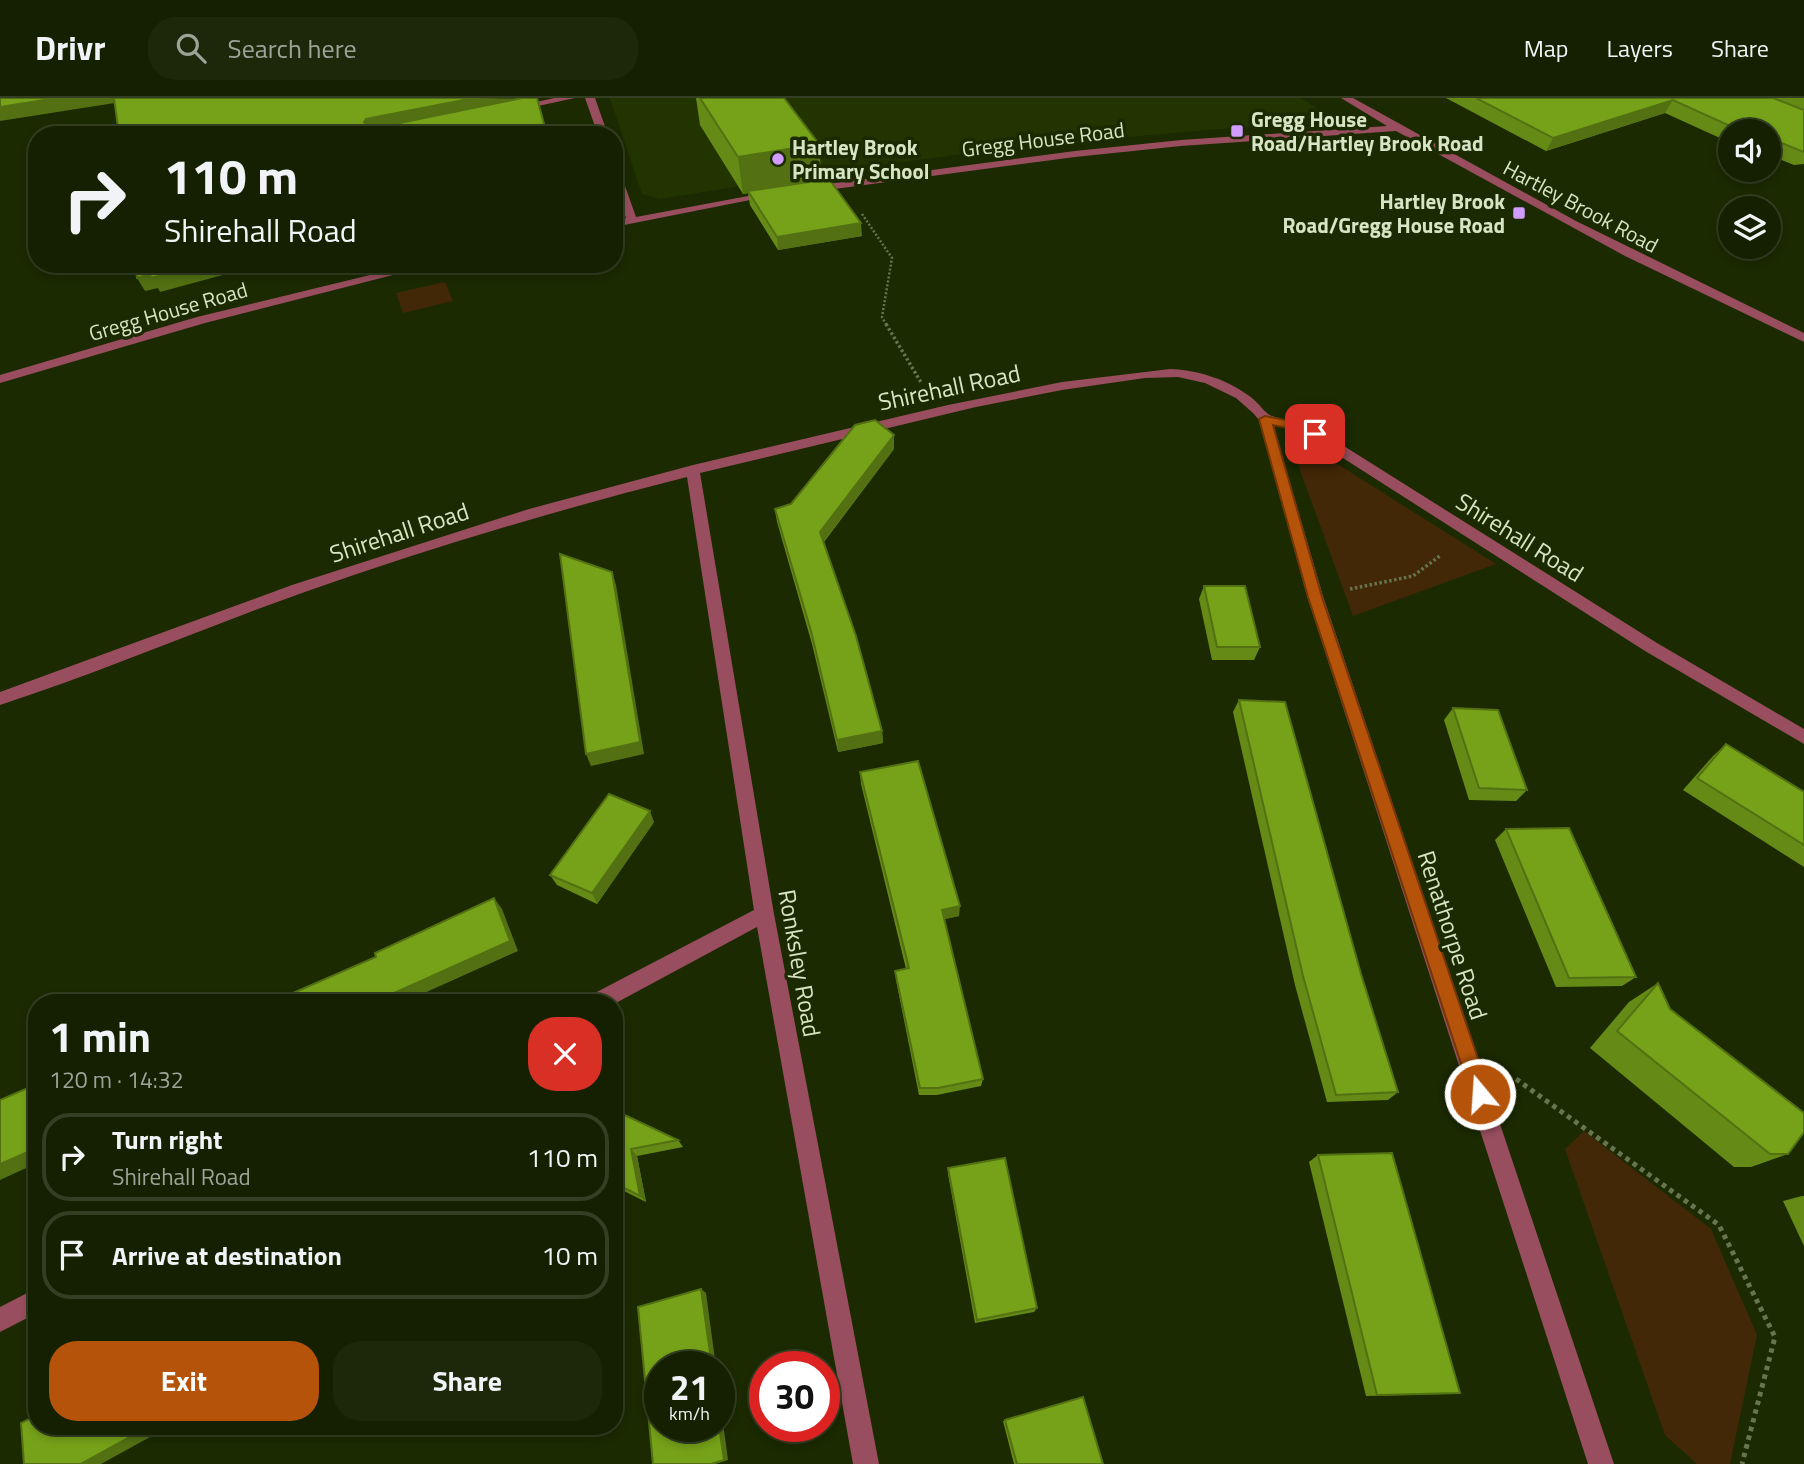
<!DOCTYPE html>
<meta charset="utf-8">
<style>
:root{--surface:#142000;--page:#1d280a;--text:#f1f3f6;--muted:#9da399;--line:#333e22;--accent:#b45309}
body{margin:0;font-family:"Titillium Web",sans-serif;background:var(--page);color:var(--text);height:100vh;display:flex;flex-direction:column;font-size:26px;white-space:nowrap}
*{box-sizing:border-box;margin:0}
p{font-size:23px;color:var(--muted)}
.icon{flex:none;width:38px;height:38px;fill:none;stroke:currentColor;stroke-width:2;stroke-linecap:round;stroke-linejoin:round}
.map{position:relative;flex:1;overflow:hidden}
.details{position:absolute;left:28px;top:896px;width:595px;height:441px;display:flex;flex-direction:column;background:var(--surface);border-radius:28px;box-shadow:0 4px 10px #0003,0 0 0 2px var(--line)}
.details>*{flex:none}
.top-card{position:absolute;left:28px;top:28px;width:595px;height:147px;border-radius:28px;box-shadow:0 4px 10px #0003,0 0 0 2px var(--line);background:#142000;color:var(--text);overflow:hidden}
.controls{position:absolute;left:1718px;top:21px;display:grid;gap:14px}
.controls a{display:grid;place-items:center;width:63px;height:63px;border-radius:50%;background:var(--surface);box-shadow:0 4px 10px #0003,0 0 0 2px var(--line);font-size:35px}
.speed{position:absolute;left:644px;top:1253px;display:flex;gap:14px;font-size:35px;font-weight:700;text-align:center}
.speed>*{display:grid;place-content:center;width:91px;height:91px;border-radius:50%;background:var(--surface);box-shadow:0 4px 10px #0003,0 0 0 2px var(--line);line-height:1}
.speed small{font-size:18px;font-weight:400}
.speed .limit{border:10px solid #d22;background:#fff;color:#111}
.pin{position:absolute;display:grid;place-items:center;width:60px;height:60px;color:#fff;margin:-30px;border-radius:14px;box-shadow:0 4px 10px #0006}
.me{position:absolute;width:77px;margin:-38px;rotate:342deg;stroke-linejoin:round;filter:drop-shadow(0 0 5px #0008)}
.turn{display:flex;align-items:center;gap:24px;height:147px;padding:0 21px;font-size:32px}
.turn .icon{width:91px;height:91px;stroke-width:2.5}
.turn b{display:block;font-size:49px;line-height:60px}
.round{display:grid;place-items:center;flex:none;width:74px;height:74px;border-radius:28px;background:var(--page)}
.head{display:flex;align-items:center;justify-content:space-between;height:119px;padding:0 21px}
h1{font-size:42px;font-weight:700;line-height:52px}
.button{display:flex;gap:14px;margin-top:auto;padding:14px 21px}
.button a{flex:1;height:80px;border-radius:28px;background:var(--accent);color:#fff;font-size:28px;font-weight:700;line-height:80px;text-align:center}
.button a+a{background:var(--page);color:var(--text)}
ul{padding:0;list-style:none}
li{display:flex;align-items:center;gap:21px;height:88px;margin:0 14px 10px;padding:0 7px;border:4px solid var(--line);border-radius:28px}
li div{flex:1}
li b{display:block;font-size:26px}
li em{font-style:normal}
header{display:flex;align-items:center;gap:42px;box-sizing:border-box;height:98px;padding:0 35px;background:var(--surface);border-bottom:2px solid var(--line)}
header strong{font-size:33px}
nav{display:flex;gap:38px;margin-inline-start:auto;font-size:24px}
.search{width:490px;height:63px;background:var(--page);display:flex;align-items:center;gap:18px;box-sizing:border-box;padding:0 24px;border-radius:28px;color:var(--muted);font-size:26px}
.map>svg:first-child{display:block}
.built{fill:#223400}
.green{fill:#432807}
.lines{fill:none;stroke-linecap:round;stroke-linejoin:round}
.path-far2{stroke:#66744f;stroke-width:2.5;stroke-dasharray:2 2;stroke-linecap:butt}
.path-far1{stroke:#66744f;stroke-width:3.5;stroke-dasharray:2.5 2.5;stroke-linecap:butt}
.path{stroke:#66744f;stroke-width:5;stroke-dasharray:4.5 4.5;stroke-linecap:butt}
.minor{fill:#984e5e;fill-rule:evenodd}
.wall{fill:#658b16}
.shaded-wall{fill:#537112}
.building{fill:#76a219;stroke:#537112;stroke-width:2}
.route{fill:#b45309;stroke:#753606;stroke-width:2}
.poi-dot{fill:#d09dff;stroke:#1b2a00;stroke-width:2.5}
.labels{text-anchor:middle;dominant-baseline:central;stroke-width:7;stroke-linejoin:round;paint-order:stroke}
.far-poi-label{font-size:21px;font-weight:bold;fill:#d7e5c6;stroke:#1b2a00;text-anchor:start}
.far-street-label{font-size:21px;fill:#d7e5c6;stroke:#1b2a00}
.street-label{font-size:24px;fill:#d7e5c6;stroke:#1b2a00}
</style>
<header>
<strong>Drivr</strong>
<div class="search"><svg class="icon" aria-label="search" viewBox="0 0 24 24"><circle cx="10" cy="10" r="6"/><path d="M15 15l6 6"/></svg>Search here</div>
<nav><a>Map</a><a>Layers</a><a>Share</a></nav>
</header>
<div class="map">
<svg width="1804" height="1366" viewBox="0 0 1804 1366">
<rect width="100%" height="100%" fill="#1b2a00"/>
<polygon class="built" points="610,0 1301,0 1330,19 1312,23 1024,48 827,74 660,101 642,96"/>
<g class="green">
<polygon points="445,184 453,203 403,215 396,195"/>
<polygon points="1309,348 1496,466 1353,518 1296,361"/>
<polygon points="1584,1033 1711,1131 1757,1237 1730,1366 1697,1366 1665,1337 1565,1051"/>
</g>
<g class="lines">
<polyline class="path-far2" points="862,116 892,160 882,219 887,228"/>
<g class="path-far1">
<polyline points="886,226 922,286"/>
<polyline points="1350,491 1413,478 1441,457"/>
</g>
<polyline class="path" points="1516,981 1719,1127 1775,1239 1742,1366"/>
<g class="minor">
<polygon points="554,0 575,0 515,13 510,10"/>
<polygon points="585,0 595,0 608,37 598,37"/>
<polygon points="1341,0 1353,0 1576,123 1804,235 1804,244 1625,158 1396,33 1181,48 1075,59 812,94 807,91 812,88 1075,53 1181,42 1387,28"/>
<polygon points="614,68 619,71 636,119 770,94 775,97 614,129 614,123 626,120 614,87"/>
<polygon points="415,166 436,166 205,225 0,285 0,277 197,219"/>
<path d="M1170 271C1199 272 1229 282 1252 300 1259 305 1265 316 1272 318 1288 324 1304 325 1320 333L1657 545 1804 631V646L1645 553 1310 339 1298 332 1273 327 1323 498 1614 1366H1588L1307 498 1259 322 1253 315 1236 300 1205 285 1178 279 1145 280 1062 292 976 309 700 375 774 816 879 1366H853L757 829 614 906 586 905 589 898 754 812 687 379C557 412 429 450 302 495 201 531 102 574 0 607V594L292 487 529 411 693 367 948 307 1062 284Z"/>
<polygon points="37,1190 37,1215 0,1234 0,1209"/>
</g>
</g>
<g class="wall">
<polygon points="696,0 784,0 822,82 862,138 778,152 750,107 748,95 743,96 700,27"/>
<polygon points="1446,0 1804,0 1804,66 1794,67 1769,57 1769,33 1731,33 1731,45 1665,15 1546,53"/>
<polygon points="894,351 824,444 882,633 883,645 838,654 812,546 777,424 775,411 791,406"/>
<polygon points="1204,488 1260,549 1254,562 1212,562 1199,501"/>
<polygon points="1239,602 1361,876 1398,994 1388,1002 1327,1004 1295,887 1233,614"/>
<polygon points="1453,610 1527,692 1516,703 1469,702 1444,622"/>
<polygon points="1726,646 1804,694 1804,769 1683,692 1713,658"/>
<polygon points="860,674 959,818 944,821 983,981 981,988 937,997 919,997 896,882 895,873 906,871 861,686"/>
<polygon points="654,724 597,806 557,787 550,777"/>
<polygon points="1506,731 1636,879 1622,888 1556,889 1495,742"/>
<polygon points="1658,885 1670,911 1788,1056 1751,1069 1734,1069 1590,950 1629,904"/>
<polygon points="614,1012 678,1042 683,1049 637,1058 646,1104 614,1088"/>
<polygon points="1318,1057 1460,1295 1447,1296 1366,1298 1309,1064"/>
<polygon points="948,1070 1037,1210 1034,1214 975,1225 948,1076"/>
<polygon points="1802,1098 1804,1098 1804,1148 1783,1103"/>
<polygon points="1083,1299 1103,1366 1014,1366 1003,1323"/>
</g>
<g class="shaded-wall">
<polygon points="57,0 118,0 121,4 0,23 0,9"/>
<polygon points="474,0 538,1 371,34 364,24 366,21"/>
<polygon points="1673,2 1665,15 1546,53 1553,40"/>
<polygon points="819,46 822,83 743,96 738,59"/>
<polygon points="861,125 862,138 778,152 777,139"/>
<polygon points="205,166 263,166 160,194 158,190 145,193 137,180 150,176"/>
<polygon points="894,337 894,351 821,447 820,434"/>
<polygon points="612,474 616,487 644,656 591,668 586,656"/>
<polygon points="882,633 883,645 838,654 837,642"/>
<polygon points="650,713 654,724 597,806 592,795"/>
<polygon points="494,800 502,811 518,853 402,905 372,905"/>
<polygon points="960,808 959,818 941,822 942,812"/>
<polygon points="37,1050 37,1065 0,1082 0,1066"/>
<polygon points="631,1051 637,1058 646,1104 640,1098"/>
<polygon points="701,1191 706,1195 716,1269 712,1269"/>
<polygon points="719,1295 728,1362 715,1366 711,1366 719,1328"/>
<polygon points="150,1328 170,1328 101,1366 81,1366"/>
</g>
<g class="building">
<polygon points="0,0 57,0 0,9"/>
<polygon points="114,0 474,0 366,21 364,24 367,27 390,27 522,0 537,0 547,37 119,37"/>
<polygon points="700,0 784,0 819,46 738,59"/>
<polygon points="1476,0 1773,0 1804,12 1804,54 1769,40 1769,33 1753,33 1748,31 1741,33 1673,2 1553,40"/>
<polygon points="829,81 861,125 777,139 748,93"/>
<polygon points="135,166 205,166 151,180 150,176 137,180"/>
<polygon points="875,322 894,337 820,434 856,538 882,633 837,642 811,533 775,411 791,406 855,327"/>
<polygon points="560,456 612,474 640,644 586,656"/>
<polygon points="1204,488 1245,488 1260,549 1217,549"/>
<polygon points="1239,602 1285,604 1361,876 1398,994 1336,997 1303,878"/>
<polygon points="1453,610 1498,612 1527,692 1479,690"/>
<polygon points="1726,646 1804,694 1804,747 1697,680"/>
<polygon points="918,663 960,808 942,812 983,981 938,990 920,990 895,873 909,870 860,674"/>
<polygon points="609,696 650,713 592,795 550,777"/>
<polygon points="1569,730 1636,879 1569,880 1506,731"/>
<polygon points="494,800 510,843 372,905 270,905 376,859 375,855"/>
<polygon points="1658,885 1670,911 1804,1015 1804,1034 1788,1056 1770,1056 1617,933"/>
<polygon points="37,986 37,1050 0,1066 0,1002"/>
<polygon points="614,1012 678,1042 631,1051 640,1098 614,1085"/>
<polygon points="1392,1055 1460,1295 1377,1297 1318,1057"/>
<polygon points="1005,1060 1037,1210 977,1222 948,1070"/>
<polygon points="701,1191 712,1269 660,1269 660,1328 719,1328 724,1362 711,1366 653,1366 638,1209"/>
<polygon points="1083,1299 1103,1366 1017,1366 1005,1322"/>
<polygon points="37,1317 37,1328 150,1328 81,1366 24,1366 21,1325"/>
</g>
<polygon class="route" points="1265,318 1306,326 1322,336 1315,340 1298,332 1273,327 1322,499 1490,996 1487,1003 1480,1006 1474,1003 1471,996 1308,499 1259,321"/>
<g class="poi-dot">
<rect x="1230" y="26" width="14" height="14" rx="3.5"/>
<circle cx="778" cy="61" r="7"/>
<rect x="1512" y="108" width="14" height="14" rx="3.5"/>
</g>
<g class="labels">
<g class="far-poi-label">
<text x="1251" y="21">Gregg House<tspan x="1251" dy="24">Road/Hartley Brook Road</tspan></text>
<text x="792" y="49">Hartley Brook<tspan x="792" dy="24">Primary School</tspan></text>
<text x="1505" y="103" text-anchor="end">Hartley Brook<tspan x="1505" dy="24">Road/Gregg House Road</tspan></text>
</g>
<g class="far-street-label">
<text transform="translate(1043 41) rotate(-7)">Gregg House Road</text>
<text transform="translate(1581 108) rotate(28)">Hartley Brook Road</text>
<text transform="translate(168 213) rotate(-16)">Gregg House Road</text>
</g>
<g class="street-label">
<text transform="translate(949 289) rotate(-12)">Shirehall Road</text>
<text transform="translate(399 434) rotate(-18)">Shirehall Road</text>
<text transform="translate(1520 439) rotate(32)">Shirehall Road</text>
<text transform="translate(1453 837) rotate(72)">Renathorpe Road</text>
<text transform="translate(800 865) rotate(80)">Ronksley Road</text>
</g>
</g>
</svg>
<div class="controls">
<a><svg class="icon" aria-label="sound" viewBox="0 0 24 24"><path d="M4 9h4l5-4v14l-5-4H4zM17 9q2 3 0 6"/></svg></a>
<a><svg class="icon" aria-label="layers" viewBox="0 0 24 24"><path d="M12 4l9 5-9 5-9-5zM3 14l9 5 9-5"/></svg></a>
</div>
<div class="speed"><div>21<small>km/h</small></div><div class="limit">30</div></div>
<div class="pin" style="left:1315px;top:336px;background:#d93025"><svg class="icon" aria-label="arrive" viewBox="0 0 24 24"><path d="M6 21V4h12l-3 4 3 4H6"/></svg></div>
<svg class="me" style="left:1480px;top:996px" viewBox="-20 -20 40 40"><circle r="17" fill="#b45309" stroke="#fff" stroke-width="3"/><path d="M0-11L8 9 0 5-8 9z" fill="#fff"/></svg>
<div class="top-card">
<div class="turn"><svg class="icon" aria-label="right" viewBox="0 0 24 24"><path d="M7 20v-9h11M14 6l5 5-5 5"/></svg><div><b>110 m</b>Shirehall Road</div></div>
</div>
<section class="details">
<div class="head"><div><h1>1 min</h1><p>120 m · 14:32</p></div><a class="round" style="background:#d93025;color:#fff"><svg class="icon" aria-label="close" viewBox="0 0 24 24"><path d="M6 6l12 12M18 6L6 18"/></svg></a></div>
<ul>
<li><svg class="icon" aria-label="right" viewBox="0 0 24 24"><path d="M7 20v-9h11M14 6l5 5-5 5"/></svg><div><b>Turn right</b><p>Shirehall Road</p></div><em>110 m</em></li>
<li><svg class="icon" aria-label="arrive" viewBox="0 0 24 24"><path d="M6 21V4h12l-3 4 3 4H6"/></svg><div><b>Arrive at destination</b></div><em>10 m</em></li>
</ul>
<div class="button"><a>Exit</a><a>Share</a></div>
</section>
</div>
